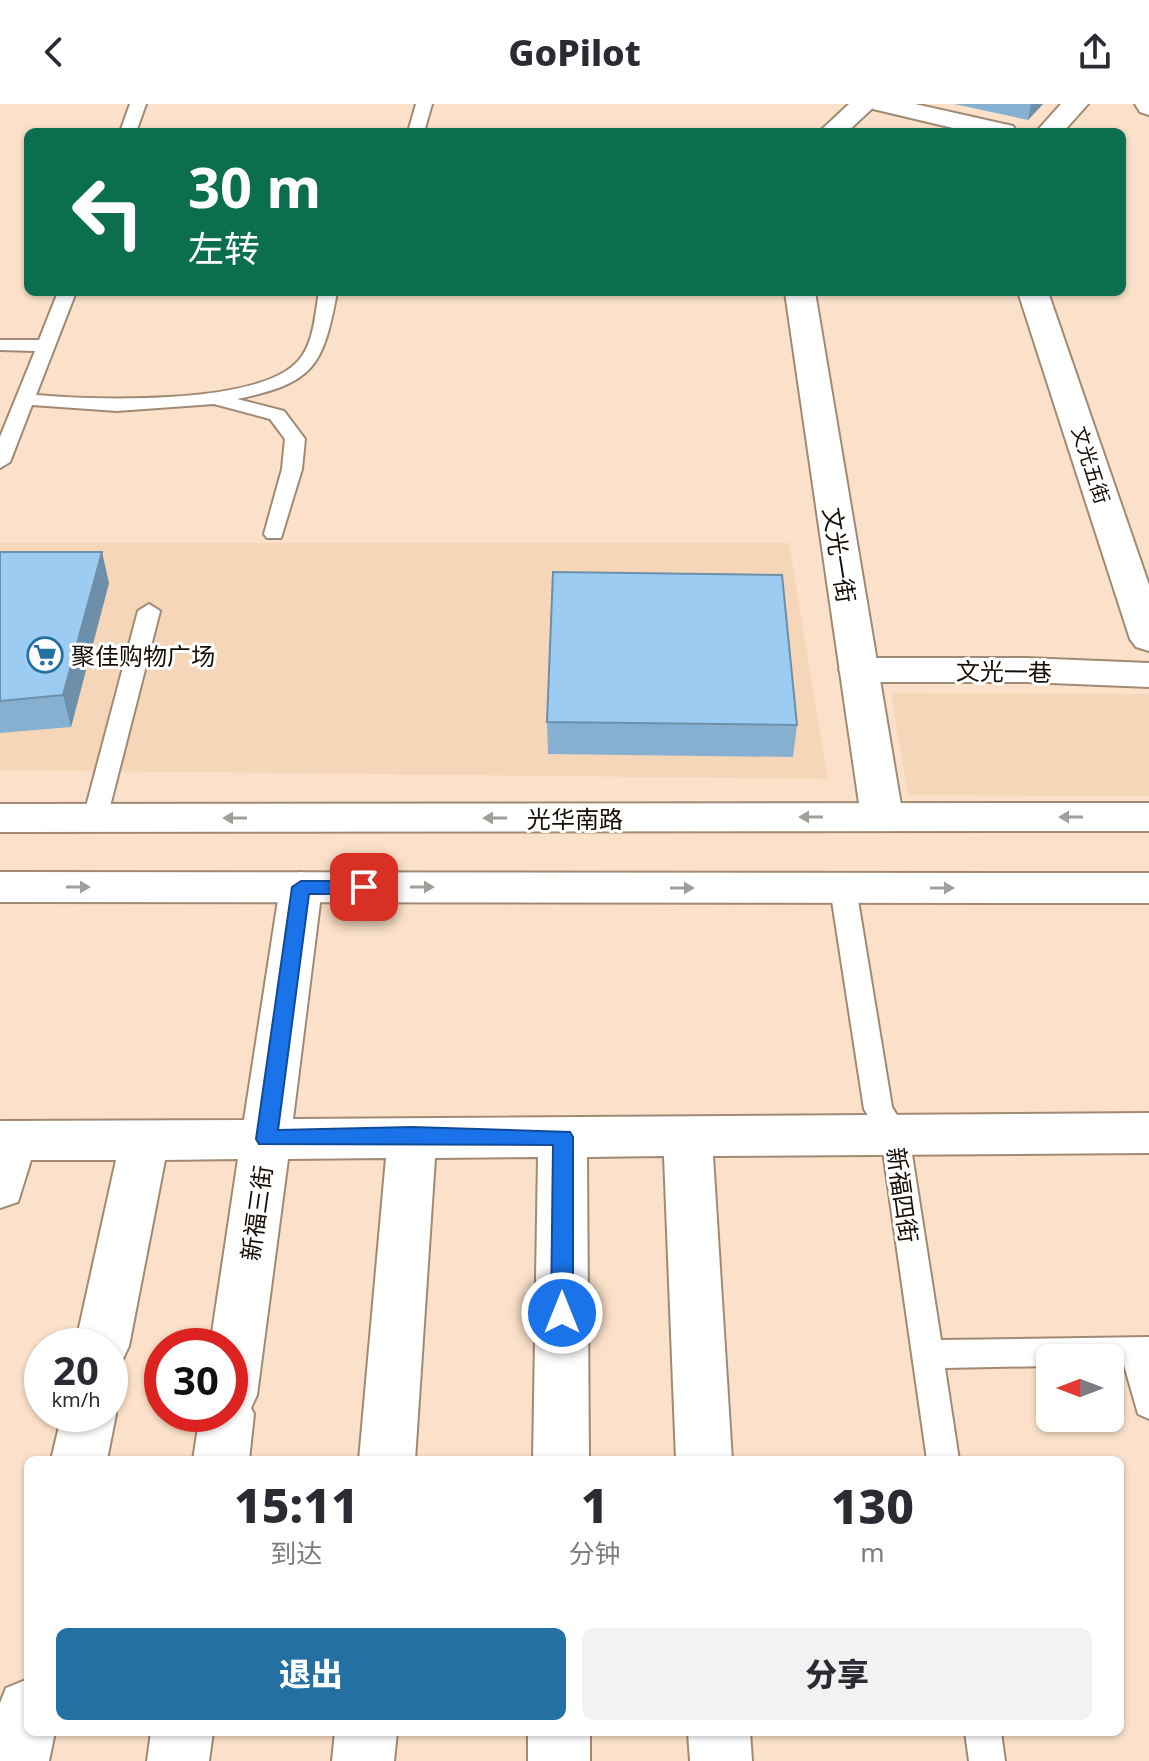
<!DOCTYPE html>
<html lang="zh">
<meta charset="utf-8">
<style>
:root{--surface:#fff;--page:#f2f2f3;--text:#2b2b33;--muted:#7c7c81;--accent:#2570a3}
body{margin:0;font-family:"Noto Sans","Noto Sans SC",sans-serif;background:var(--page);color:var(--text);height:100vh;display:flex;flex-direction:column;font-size:30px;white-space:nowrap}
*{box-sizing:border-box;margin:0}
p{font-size:26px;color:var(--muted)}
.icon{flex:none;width:44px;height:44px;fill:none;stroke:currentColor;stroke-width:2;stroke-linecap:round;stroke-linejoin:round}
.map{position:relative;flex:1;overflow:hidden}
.side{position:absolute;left:24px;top:1352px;width:1100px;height:280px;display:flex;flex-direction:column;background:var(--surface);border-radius:12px;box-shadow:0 2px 6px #0004}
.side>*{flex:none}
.hud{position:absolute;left:24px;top:24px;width:1102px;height:168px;border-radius:12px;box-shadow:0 2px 6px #0004;background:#0b6e4f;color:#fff;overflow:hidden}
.needle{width:52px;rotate:270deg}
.fabs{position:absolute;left:1036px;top:1240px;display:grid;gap:16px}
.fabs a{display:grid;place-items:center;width:88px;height:88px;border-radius:12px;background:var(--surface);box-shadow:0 2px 6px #0004;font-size:40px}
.speed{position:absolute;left:24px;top:1224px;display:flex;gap:16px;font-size:40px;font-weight:700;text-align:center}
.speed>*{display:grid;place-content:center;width:104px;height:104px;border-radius:50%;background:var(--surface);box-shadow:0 2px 6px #0004;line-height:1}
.speed small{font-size:20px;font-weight:400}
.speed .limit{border:12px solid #d22;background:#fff;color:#111}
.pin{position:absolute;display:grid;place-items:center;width:68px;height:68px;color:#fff;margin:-34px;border-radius:16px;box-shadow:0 4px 12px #0006}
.me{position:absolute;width:88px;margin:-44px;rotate:0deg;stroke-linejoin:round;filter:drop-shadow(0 0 6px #0008)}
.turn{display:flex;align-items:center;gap:28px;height:168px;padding:0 32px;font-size:36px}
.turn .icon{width:104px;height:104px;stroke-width:2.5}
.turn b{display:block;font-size:56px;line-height:68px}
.eta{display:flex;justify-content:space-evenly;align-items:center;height:136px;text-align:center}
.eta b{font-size:48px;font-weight:800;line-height:56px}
.primary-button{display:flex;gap:16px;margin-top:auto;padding:16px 32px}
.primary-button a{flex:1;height:92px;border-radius:12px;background:var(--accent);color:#fff;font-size:32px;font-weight:800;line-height:92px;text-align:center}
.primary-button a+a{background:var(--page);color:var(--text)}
header{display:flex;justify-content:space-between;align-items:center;height:104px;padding:0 32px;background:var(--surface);font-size:36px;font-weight:800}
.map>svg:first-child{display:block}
.built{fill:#f5d6b8}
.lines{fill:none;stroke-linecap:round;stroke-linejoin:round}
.service-casing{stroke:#a18a73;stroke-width:4}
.minor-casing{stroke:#a18a73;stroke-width:4}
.tertiary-casing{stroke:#a18a73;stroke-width:4}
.primary-casing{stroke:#a18a73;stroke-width:4}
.service{fill:#fff;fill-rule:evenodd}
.minor{fill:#fff;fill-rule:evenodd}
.tertiary{fill:#fff;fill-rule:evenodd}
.primary{fill:#fff;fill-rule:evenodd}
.wall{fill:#86afd0}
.shaded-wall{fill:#6d8fa9}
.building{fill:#9cccf2;stroke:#6d8fa9;stroke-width:2}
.oneway{fill:#a29f9b}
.route{fill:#1a73e8;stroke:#114b97;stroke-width:2}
.labels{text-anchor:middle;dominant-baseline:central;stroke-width:6;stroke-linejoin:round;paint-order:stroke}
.far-street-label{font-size:20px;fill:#160e06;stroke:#fff}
.street-label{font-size:24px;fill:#160e06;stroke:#fff}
.poi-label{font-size:24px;fill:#160e06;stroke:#fff;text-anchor:start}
</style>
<header><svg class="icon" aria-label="back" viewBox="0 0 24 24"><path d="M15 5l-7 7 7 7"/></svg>GoPilot<svg class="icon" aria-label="share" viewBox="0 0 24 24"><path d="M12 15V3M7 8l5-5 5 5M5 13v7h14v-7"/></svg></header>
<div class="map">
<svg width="1149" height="1657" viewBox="0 0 1149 1657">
<rect width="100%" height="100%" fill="#fbe1c9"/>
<g class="built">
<polygon points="0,439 789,439 828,675 0,666"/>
<polygon points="891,589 1149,590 1149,692 908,691"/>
</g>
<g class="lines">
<defs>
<g id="service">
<polygon points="130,0 146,0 136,28 120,28"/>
<polygon points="416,0 432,0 424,28 408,28"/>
<path d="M58 188H76L36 291C93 296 258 302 298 257 314 240 315 210 319 188H337C323 263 314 279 237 295L284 307 305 335 302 365 281 434H267L264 430 282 365 285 335 270 315 214 300 117 307 32 301 10 358 0 364V333L35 247 0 246V236H39Z"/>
<polygon points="149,500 160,507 107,714 104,720 95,722 86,720 83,714 138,507"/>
<polygon points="843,775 852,778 856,784 892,1003 909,1031 941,1236 1149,1233 1149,1315 1138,1310 1124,1261 1110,1262 1110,1254 1050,1254 1050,1262 945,1264 959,1356 927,1356 881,1033 864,1005 830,784 834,778"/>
<polygon points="965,1628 1001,1628 1005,1657 969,1657"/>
</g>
<g id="minor">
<polygon points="869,0 915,0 1013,22 1017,28 970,28 873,5"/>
<polygon points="1061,0 1088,0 1063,28 1036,28"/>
<polygon points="1135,0 1149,0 1149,11 1140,8"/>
<polygon points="1018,188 1048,188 1149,481 1149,547 1136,543 1130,535"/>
<polygon points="858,554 1026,554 1149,559 1149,583 1026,578 858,578 845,575 839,566 845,557"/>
<polygon points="301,768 316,772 322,783 293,1015 1149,1009 1149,1049 713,1052 732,1356 676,1356 664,1052 587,1053 589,1356 533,1356 538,1053 435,1054 415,1356 359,1356 386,1054 288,1055 257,1291 251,1304 254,1310 249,1356 193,1356 200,1310 230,1310 230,1242 210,1242 238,1055 165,1056 129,1242 121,1259 110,1263 110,1242 75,1242 116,1056 31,1056 18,1098 0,1104 0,1017 244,1016 280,783 286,772"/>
<polygon points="110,1296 116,1310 107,1356 51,1356 62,1310 110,1310"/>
<polygon points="28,1575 28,1628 55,1628 49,1657 0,1657 0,1599 6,1584"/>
<polygon points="151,1628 213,1628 209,1657 147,1657"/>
<polygon points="335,1628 397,1628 394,1657 332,1657"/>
<rect x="528" y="1628" width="62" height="29"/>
<polygon points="688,1628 750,1628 752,1657 690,1657"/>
</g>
<g id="tertiary">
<polygon points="849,0 877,0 847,28 819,28"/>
<polygon points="785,188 815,188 903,713 897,723 882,727 867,723 861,713"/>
</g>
<g id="primary">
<polygon points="1149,699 1149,727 0,728 0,700"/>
<polygon points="0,768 1149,769 1149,799 0,798"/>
</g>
</defs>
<use href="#service" class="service-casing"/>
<use href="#minor" class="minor-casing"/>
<use href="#tertiary" class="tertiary-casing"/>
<use href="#primary" class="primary-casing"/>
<use href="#service" class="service"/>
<use href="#minor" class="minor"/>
<use href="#tertiary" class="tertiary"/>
<use href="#primary" class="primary"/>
</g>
<g class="wall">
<polygon points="954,0 1043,0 1028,16"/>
<polygon points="0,448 109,479 71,623 0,629"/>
<polygon points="547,618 797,621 793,653 548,650"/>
</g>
<g class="shaded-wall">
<polygon points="1031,0 1043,0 1028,16"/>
<polygon points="102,448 109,479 71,623 63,591"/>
</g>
<g class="building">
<polygon points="0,448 102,448 63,591 0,597"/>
<polygon points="553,468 782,471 797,621 547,618"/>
</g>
<defs><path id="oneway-solid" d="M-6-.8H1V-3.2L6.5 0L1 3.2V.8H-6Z" transform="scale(2)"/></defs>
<g class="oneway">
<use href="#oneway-solid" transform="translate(811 713) rotate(180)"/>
<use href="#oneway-solid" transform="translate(1071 713) rotate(180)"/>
<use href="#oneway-solid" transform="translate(235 714) rotate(180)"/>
<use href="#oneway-solid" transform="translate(495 714) rotate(180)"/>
<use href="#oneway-solid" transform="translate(78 783)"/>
<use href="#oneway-solid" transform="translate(422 783)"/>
<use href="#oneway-solid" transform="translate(682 784)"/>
<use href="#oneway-solid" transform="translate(942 784)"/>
</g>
<polygon class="route" points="301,777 364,777 373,783 364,790 309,790 278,1026 412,1023 570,1028 573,1033 573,1209 570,1216 562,1219 554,1216 551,1209 553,1041 259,1040 256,1035 292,783"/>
<defs>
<symbol id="supermarket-ring" viewBox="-11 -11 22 22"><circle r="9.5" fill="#fff" stroke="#2570a3" stroke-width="1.5"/><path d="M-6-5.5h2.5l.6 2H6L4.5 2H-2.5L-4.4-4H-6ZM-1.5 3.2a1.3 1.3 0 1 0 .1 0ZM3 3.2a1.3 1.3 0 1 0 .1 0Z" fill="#2570a3"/></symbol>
</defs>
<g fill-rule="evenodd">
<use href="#supermarket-ring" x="25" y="531" width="40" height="40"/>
</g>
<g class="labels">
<g class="far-street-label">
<text transform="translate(1091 361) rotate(72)">文光五街</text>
</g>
<g class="street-label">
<text transform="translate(840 451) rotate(81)">文光一街</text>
<text transform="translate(1004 567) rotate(1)">文光一巷</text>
<text x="575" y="714">光华南路</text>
<text transform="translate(903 1091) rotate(82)">新福四街</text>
<text transform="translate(256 1109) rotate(-82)">新福三街</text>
</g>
<g class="poi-label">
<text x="71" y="551">聚佳购物广场</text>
</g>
</g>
</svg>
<div class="fabs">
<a><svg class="needle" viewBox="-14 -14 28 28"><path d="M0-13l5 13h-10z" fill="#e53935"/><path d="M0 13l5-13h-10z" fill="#7c7c81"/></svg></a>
</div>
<div class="speed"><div>20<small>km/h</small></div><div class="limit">30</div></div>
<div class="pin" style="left:364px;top:783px;background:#d93025"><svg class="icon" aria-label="arrive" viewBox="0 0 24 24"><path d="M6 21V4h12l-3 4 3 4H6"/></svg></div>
<svg class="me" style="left:562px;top:1209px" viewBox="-20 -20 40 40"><circle r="17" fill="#1a73e8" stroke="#fff" stroke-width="3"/><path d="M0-11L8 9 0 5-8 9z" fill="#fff"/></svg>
<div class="hud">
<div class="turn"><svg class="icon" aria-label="left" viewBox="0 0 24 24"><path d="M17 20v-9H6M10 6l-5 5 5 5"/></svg><div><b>30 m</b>左转</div></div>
</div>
<section class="side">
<div class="eta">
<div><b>15:11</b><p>到达</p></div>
<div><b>1</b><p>分钟</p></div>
<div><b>130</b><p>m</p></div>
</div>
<div class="primary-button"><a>退出</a><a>分享</a></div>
</section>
</div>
